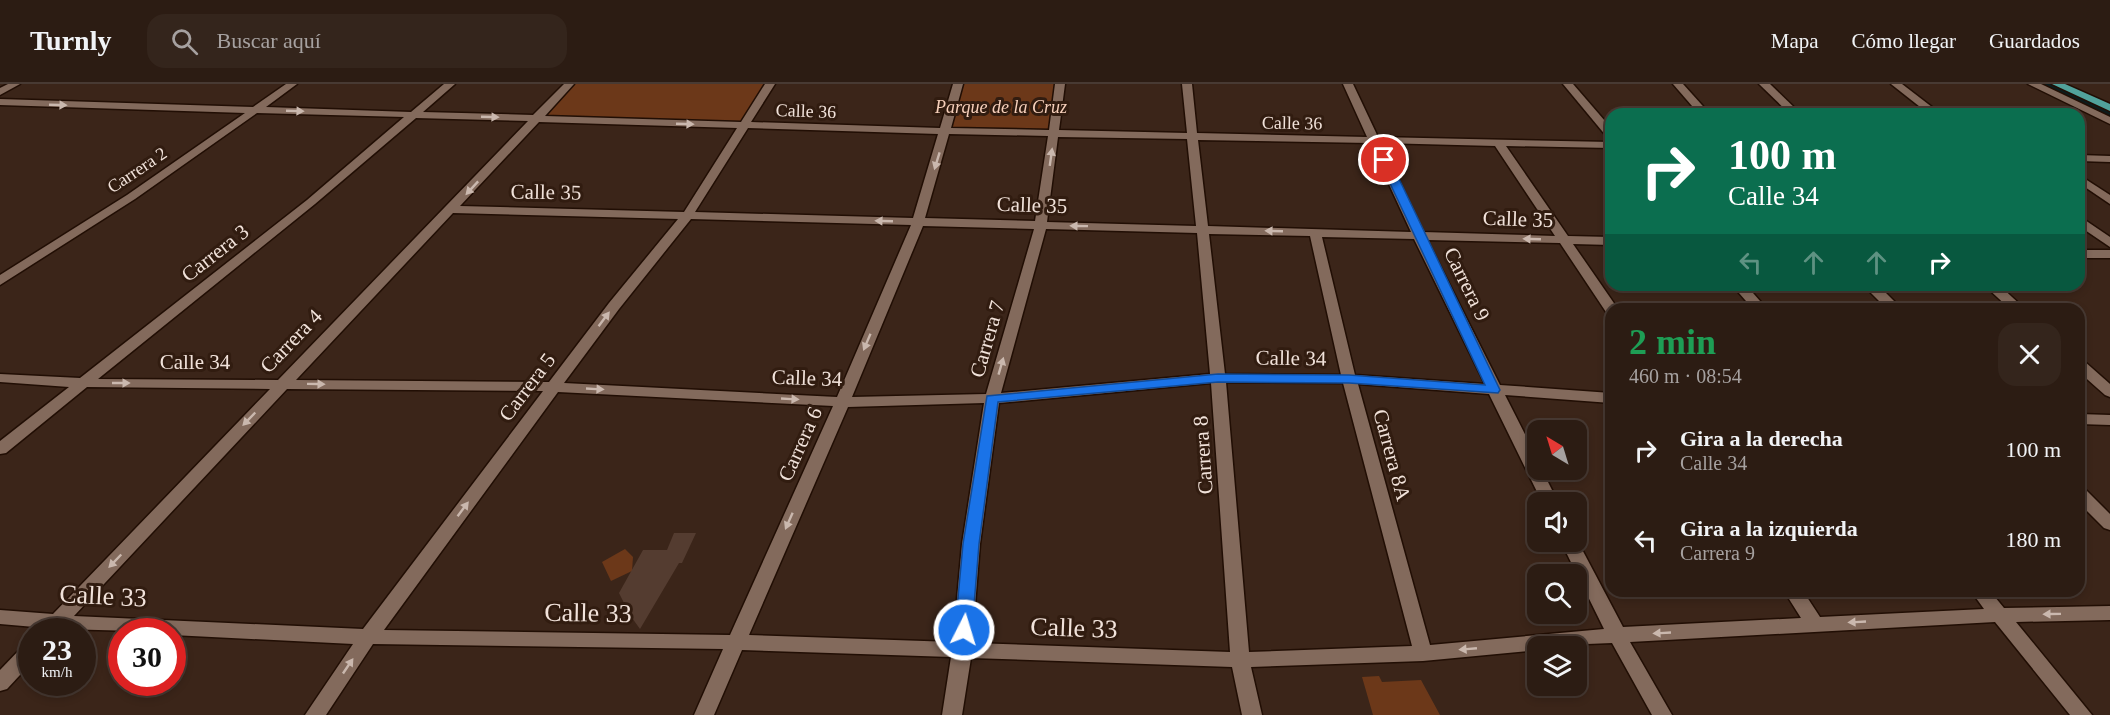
<!DOCTYPE html>
<html lang="es">
<meta charset="utf-8">
<style>
:root{--surface:#2c1c13;--page:#34251c;--text:#f1f3f6;--muted:#a6a1a0;--line:#483a33}
body{margin:0;font-family:"Times New Roman",serif;background:var(--page);color:var(--text);height:100vh;display:flex;flex-direction:column;font-size:22px;white-space:nowrap}
*{box-sizing:border-box;margin:0}
p{font-size:20px;color:var(--muted)}
.icon{flex:none;width:33px;height:33px;fill:none;stroke:currentColor;stroke-width:2;stroke-linecap:round;stroke-linejoin:round}
.map{position:relative;flex:1;overflow:hidden}
.sheet{position:absolute;left:1605px;top:219px;width:480px;height:294px;display:flex;flex-direction:column;background:var(--surface);border-radius:18px;box-shadow:0 3px 9px #0003,0 0 0 2px var(--line)}
.sheet>*{flex:none}
.guide{position:absolute;left:1605px;top:24px;width:480px;height:183px;border-radius:18px;box-shadow:0 3px 9px #0003,0 0 0 2px var(--line);background:#0b6e4f;color:#fff;overflow:hidden}
.needle{width:39px;rotate:322deg}
.fabs{position:absolute;left:1527px;top:336px;display:grid;gap:12px}
.fabs a{display:grid;place-items:center;width:60px;height:60px;border-radius:12px;background:var(--surface);box-shadow:0 3px 9px #0003,0 0 0 2px var(--line);font-size:30px}
.speed{position:absolute;left:18px;top:534px;display:flex;gap:12px;font-size:30px;font-weight:700;text-align:center}
.speed>*{display:grid;place-content:center;width:78px;height:78px;border-radius:50%;background:var(--surface);box-shadow:0 3px 9px #0003,0 0 0 2px var(--line);line-height:1}
.speed small{font-size:15px;font-weight:400}
.speed .limit{border:9px solid #d22;background:#fff;color:#111}
.pin{position:absolute;display:grid;place-items:center;width:51px;height:51px;color:#fff;margin:-26px;border:3px solid #fff;border-radius:50%;box-shadow:0 2px 6px #0007}
.me{position:absolute;width:66px;margin:-33px;rotate:5deg;stroke-linejoin:round;filter:drop-shadow(0 0 4px #0008)}
.turn{display:flex;align-items:center;gap:21px;height:126px;padding:0 24px;font-size:27px}
.turn .icon{width:78px;height:78px;stroke-width:2.5}
.turn b{display:block;font-size:42px;line-height:51px}
.lanes{display:flex;align-items:center;height:57px;padding:0 24px;background:#0003;justify-content:center;gap:30px;direction:ltr}
.lanes .off{opacity:.35}
.round{display:grid;place-items:center;flex:none;width:63px;height:63px;border-radius:18px;background:var(--page)}
.overview{display:flex;align-items:center;justify-content:space-between;height:102px;padding:0 24px}
h1{font-size:36px;font-weight:600;line-height:45px;color:#1e9e55}
ul{padding:0;list-style:none}
li{display:flex;align-items:center;gap:18px;height:90px;padding:0 24px}
li div{flex:1}
li b{display:block;font-size:22px}
li em{font-style:normal}
header{display:flex;align-items:center;gap:36px;box-sizing:border-box;height:84px;padding:0 30px;background:var(--surface);border-bottom:2px solid var(--line)}
header strong{font-size:28px}
nav{display:flex;gap:33px;margin-inline-start:auto;font-size:21px}
.search{width:420px;height:54px;background:var(--page);display:flex;align-items:center;gap:15px;box-sizing:border-box;padding:0 21px;border-radius:18px;color:var(--muted);font-size:22px}
.map>svg:first-child{display:block}
.green{fill:#6c3819}
.lines{fill:none;stroke-linecap:round;stroke-linejoin:round}
.canal{fill:#0d1b1b;fill-rule:evenodd}
.building{fill:#543c30}
.minor-casing{stroke:#210e04;stroke-width:3}
.major-casing{stroke:#210e04;stroke-width:3}
.minor{fill:#836a5c;fill-rule:evenodd}
.major{fill:#51a29b;fill-rule:evenodd}
.oneway{fill:#cab8ae}
.route{fill:#1a73e8;stroke:#114b97;stroke-width:1.5}
.labels{text-anchor:middle;dominant-baseline:central;stroke-width:6;stroke-linejoin:round;paint-order:stroke}
.far-park-label{font-size:18px;font-style:italic;fill:#f7d0bb;stroke:#311c10}
.far-street-label{font-size:18px;fill:#f1e2da;stroke:#311c10}
.street-label{font-size:21px;fill:#f1e2da;stroke:#311c10}
.near-street-label{font-size:26px;fill:#f1e2da;stroke:#311c10}
</style>
<header>
<strong>Turnly</strong>
<div class="search"><svg class="icon" aria-label="search" viewBox="0 0 24 24"><circle cx="10" cy="10" r="6"/><path d="M15 15l6 6"/></svg>Buscar aquí</div>
<nav><a>Mapa</a><a>Cómo llegar</a><a>Guardados</a></nav>
</header>
<div class="map">
<svg width="2110" height="631" viewBox="0 0 2110 631">
<rect width="100%" height="100%" fill="#3b2519"/>
<g class="green">
<polygon points="574,0 764,0 740,39 543,32"/>
<polygon points="959,0 1056,0 1050,47 946,45"/>
<polygon points="625,465 633,473 632,487 611,497 602,478"/>
<polygon points="1379,592 1382,598 1421,596 1440,631 1373,631 1362,593"/>
</g>
<g class="lines">
<polygon class="canal" points="2040,0 2056,0 2110,25 2110,34"/>
</g>
<polygon class="building" points="674,449 696,449 682,479 679,479 640,545 630,531 619,509 643,466 667,466"/>
<g class="lines">
<defs>
<g id="minor">
<polygon points="8,0 20,0 0,11 0,4"/>
<path d="M286 0H297L266 23 411 28 444 0H455L423 28 533 31 564 0H574L545 32 741 38 765 0H775L751 38 940 44 953 0H963L951 44 1049 46 1055 0H1065L1059 46 1187 49 1182 0H1192L1197 49 1367 53 1343 0H1353L1378 53 1611 58V64L1506 62 1568 152 1611 153V161L1573 160 1618 225H1611V229L1606 228 1560 159 1427 156 1500 301 1611 309V319L1505 311 1538 376V386H1542L1558 418H1542L1489 310 1358 300 1430 561 1604 545 1561 458H1576V454L1623 543 1801 534 1784 507H1803L1820 533 1984 525 1971 507H1990L2004 524 2110 522V536L2016 538 2092 631H2070L1995 538 1630 558 1672 631H1652L1612 559 1538 562V566L1423 577 1251 583 1262 631H1242L1232 583 971 574 962 631H942L951 573 742 566 714 631H694L723 565 373 560 326 631H305L353 560 172 551V548L61 545 52 548 46 544 0 540V526L53 530 270 305 87 303 6 369 0 370V357L69 303 0 298V290L80 294 307 116 404 33 257 29 135 115 0 201V191L127 111 245 29 0 21V15L253 23ZM416 34 528 37 278 296 98 295 315 120ZM539 38 737 44 684 128 460 122ZM748 44 938 50 913 134 695 128ZM949 50 1048 52 1035 137 925 134ZM1058 53 1187 55 1196 142 1047 138ZM1198 56 1370 59 1411 148 1208 142ZM1381 59 1495 62 1555 152 1423 148ZM453 129 678 135 609 219 549 298 296 296ZM691 135 911 141 837 313 564 299 619 225ZM923 142 1034 145 986 310 852 313ZM1046 145 1197 149 1210 290 1001 309ZM1209 150 1310 152 1341 291 1225 290ZM1322 153 1414 155 1485 300 1355 291ZM1226 298 1343 299 1412 562 1249 568ZM1211 299 1230 568 972 559 980 460 999 319ZM287 305 543 307 363 545 74 532ZM558 308 833 322 730 551 384 546ZM984 319 962 460 953 558 749 551 848 323Z"/>
<polygon points="1563,0 1573,0 1611,44 1611,54 1607,53"/>
<polygon points="1673,0 1683,0 1710,30 1699,30"/>
<polygon points="1759,0 1770,0 1801,30 1790,30"/>
<polygon points="1891,0 1902,0 1941,30 1929,30"/>
<polygon points="2028,0 2041,0 2110,33 2110,40"/>
<polygon points="2079,71 2110,72 2110,78 2079,77"/>
<polygon points="2079,91 2110,111 2110,120 2079,99"/>
<polygon points="2079,132 2110,153 2110,163 2079,142"/>
<rect x="2079" y="166" width="31" height="8"/>
<polygon points="1732,201 1746,201 1767,225 1753,225"/>
<polygon points="1863,201 1878,201 1902,225 1887,225"/>
<polygon points="1984,201 1999,201 2025,225 2010,225"/>
<polygon points="2079,276 2084,277 2110,300 2110,313 2105,311 2079,288"/>
<polygon points="2079,330 2110,331 2110,341 2079,340"/>
<polygon points="2079,403 2085,405 2110,430 2110,446 2104,444 2079,419"/>
<polygon points="32,558 32,578 7,605 0,607 0,586 25,560"/>
</g>
<polygon id="major" points="2052,0 2065,0 2110,20 2110,27"/>
</defs>
<use href="#minor" class="minor-casing"/>
<use href="#major" class="major-casing"/>
<use href="#minor" class="minor"/>
<use href="#major" class="major"/>
</g>
<defs><path id="oneway-solid" d="M-6-.8H1V-3.2L6.5 0L1 3.2V.8H-6Z" transform="scale(1.5)"/></defs>
<g class="oneway">
<use href="#oneway-solid" transform="translate(58 21) rotate(2)"/>
<use href="#oneway-solid" transform="translate(295 27) rotate(2)"/>
<use href="#oneway-solid" transform="translate(490 33) rotate(2)"/>
<use href="#oneway-solid" transform="translate(685 40) rotate(2)"/>
<use href="#oneway-solid" transform="translate(1051 73) rotate(-82)"/>
<use href="#oneway-solid" transform="translate(937 77) rotate(107)"/>
<use href="#oneway-solid" transform="translate(472 104) rotate(133)"/>
<use href="#oneway-solid" transform="translate(884 137) rotate(-178)"/>
<use href="#oneway-solid" transform="translate(1079 142) rotate(-179)"/>
<use href="#oneway-solid" transform="translate(1274 147) rotate(-178)"/>
<use href="#oneway-solid" transform="translate(1532 155) rotate(-178)"/>
<use href="#oneway-solid" transform="translate(604 235) rotate(-53)"/>
<use href="#oneway-solid" transform="translate(867 258) rotate(113)"/>
<use href="#oneway-solid" transform="translate(1001 282) rotate(-74)"/>
<use href="#oneway-solid" transform="translate(121 299)"/>
<use href="#oneway-solid" transform="translate(316 300) rotate(1)"/>
<use href="#oneway-solid" transform="translate(595 305) rotate(3)"/>
<use href="#oneway-solid" transform="translate(790 315) rotate(3)"/>
<use href="#oneway-solid" transform="translate(249 335) rotate(134)"/>
<use href="#oneway-solid" transform="translate(463 425) rotate(-53)"/>
<use href="#oneway-solid" transform="translate(789 437) rotate(114)"/>
<use href="#oneway-solid" transform="translate(115 477) rotate(134)"/>
<use href="#oneway-solid" transform="translate(2052 530) rotate(179)"/>
<use href="#oneway-solid" transform="translate(1857 538) rotate(177)"/>
<use href="#oneway-solid" transform="translate(1662 549) rotate(177)"/>
<use href="#oneway-solid" transform="translate(1468 565) rotate(175)"/>
<use href="#oneway-solid" transform="translate(348 582) rotate(-56)"/>
</g>
<polygon class="route" points="1384,73 1390,76 1500,306 1498,309 1349,299 1218,298 998,318 979,460 972,546 970,551 964,553 958,551 955,546 963,460 987,312 1218,290 1349,291 1485,301 1379,76"/>
<g class="labels">
<g class="far-park-label">
<text x="1001" y="23">Parque de la Cruz</text>
</g>
<g class="far-street-label">
<text transform="translate(806 27) rotate(2)">Calle 36</text>
<text transform="translate(1292 39) rotate(1)">Calle 36</text>
<text transform="translate(137 86) rotate(-34)">Carrera 2</text>
</g>
<g class="street-label">
<text transform="translate(546 108) rotate(1)">Calle 35</text>
<text transform="translate(1032 121) rotate(2)">Calle 35</text>
<text transform="translate(1518 135) rotate(2)">Calle 35</text>
<text transform="translate(215 169) rotate(-38)">Carrera 3</text>
<text transform="translate(1467 200) rotate(64)">Carrera 9</text>
<text transform="translate(987 255) rotate(-74)">Carrera 7</text>
<text transform="translate(291 257) rotate(-46)">Carrera 4</text>
<text transform="translate(1291 274) rotate(1)">Calle 34</text>
<text x="195" y="278">Calle 34</text>
<text transform="translate(807 294) rotate(2)">Calle 34</text>
<text transform="translate(527 303) rotate(-53)">Carrera 5</text>
<text transform="translate(800 360) rotate(-66)">Carrera 6</text>
<text transform="translate(1203 371) rotate(-94)">Carrera 8</text>
<text transform="translate(1392 371) rotate(75)">Carrera 8A</text>
</g>
<g class="near-street-label">
<text transform="translate(103 512) rotate(3)">Calle 33</text>
<text transform="translate(588 529) rotate(1)">Calle 33</text>
<text transform="translate(1074 544) rotate(2)">Calle 33</text>
</g>
</g>
</svg>
<div class="fabs">
<a><svg class="needle" viewBox="-14 -14 28 28"><path d="M0-13l5 13h-10z" fill="#e53935"/><path d="M0 13l5-13h-10z" fill="#a6a1a0"/></svg></a>
<a><svg class="icon" aria-label="sound" viewBox="0 0 24 24"><path d="M4 9h4l5-4v14l-5-4H4zM17 9q2 3 0 6"/></svg></a>
<a><svg class="icon" aria-label="search" viewBox="0 0 24 24"><circle cx="10" cy="10" r="6"/><path d="M15 15l6 6"/></svg></a>
<a><svg class="icon" aria-label="layers" viewBox="0 0 24 24"><path d="M12 4l9 5-9 5-9-5zM3 14l9 5 9-5"/></svg></a>
</div>
<div class="speed"><div>23<small>km/h</small></div><div class="limit">30</div></div>
<div class="pin" style="left:1384px;top:76px;background:#d93025"><svg class="icon" aria-label="arrive" viewBox="0 0 24 24"><path d="M6 21V4h12l-3 4 3 4H6"/></svg></div>
<svg class="me" style="left:964px;top:546px" viewBox="-20 -20 40 40"><circle r="17" fill="#1a73e8" stroke="#fff" stroke-width="3"/><path d="M0-11L8 9 0 5-8 9z" fill="#fff"/></svg>
<div class="guide">
<div class="turn"><svg class="icon" aria-label="right" viewBox="0 0 24 24"><path d="M7 20v-9h11M14 6l5 5-5 5"/></svg><div><b>100 m</b>Calle 34</div></div>
<div class="lanes"><svg class="icon off" aria-label="left" viewBox="0 0 24 24"><path d="M17 20v-9H6M10 6l-5 5 5 5"/></svg><svg class="icon off" aria-label="ahead" viewBox="0 0 24 24"><path d="M12 20V5M6 11l6-6 6 6"/></svg><svg class="icon off" aria-label="ahead" viewBox="0 0 24 24"><path d="M12 20V5M6 11l6-6 6 6"/></svg><svg class="icon" aria-label="right" viewBox="0 0 24 24"><path d="M7 20v-9h11M14 6l5 5-5 5"/></svg></div>
</div>
<section class="sheet">
<div class="overview"><div><h1>2 min</h1><p>460 m · 08:54</p></div><a class="round"><svg class="icon" aria-label="close" viewBox="0 0 24 24"><path d="M6 6l12 12M18 6L6 18"/></svg></a></div>
<ul>
<li><svg class="icon" aria-label="right" viewBox="0 0 24 24"><path d="M7 20v-9h11M14 6l5 5-5 5"/></svg><div><b>Gira a la derecha</b><p>Calle 34</p></div><em>100 m</em></li>
<li><svg class="icon" aria-label="left" viewBox="0 0 24 24"><path d="M17 20v-9H6M10 6l-5 5 5 5"/></svg><div><b>Gira a la izquierda</b><p>Carrera 9</p></div><em>180 m</em></li>
</ul>
</section>
</div>
